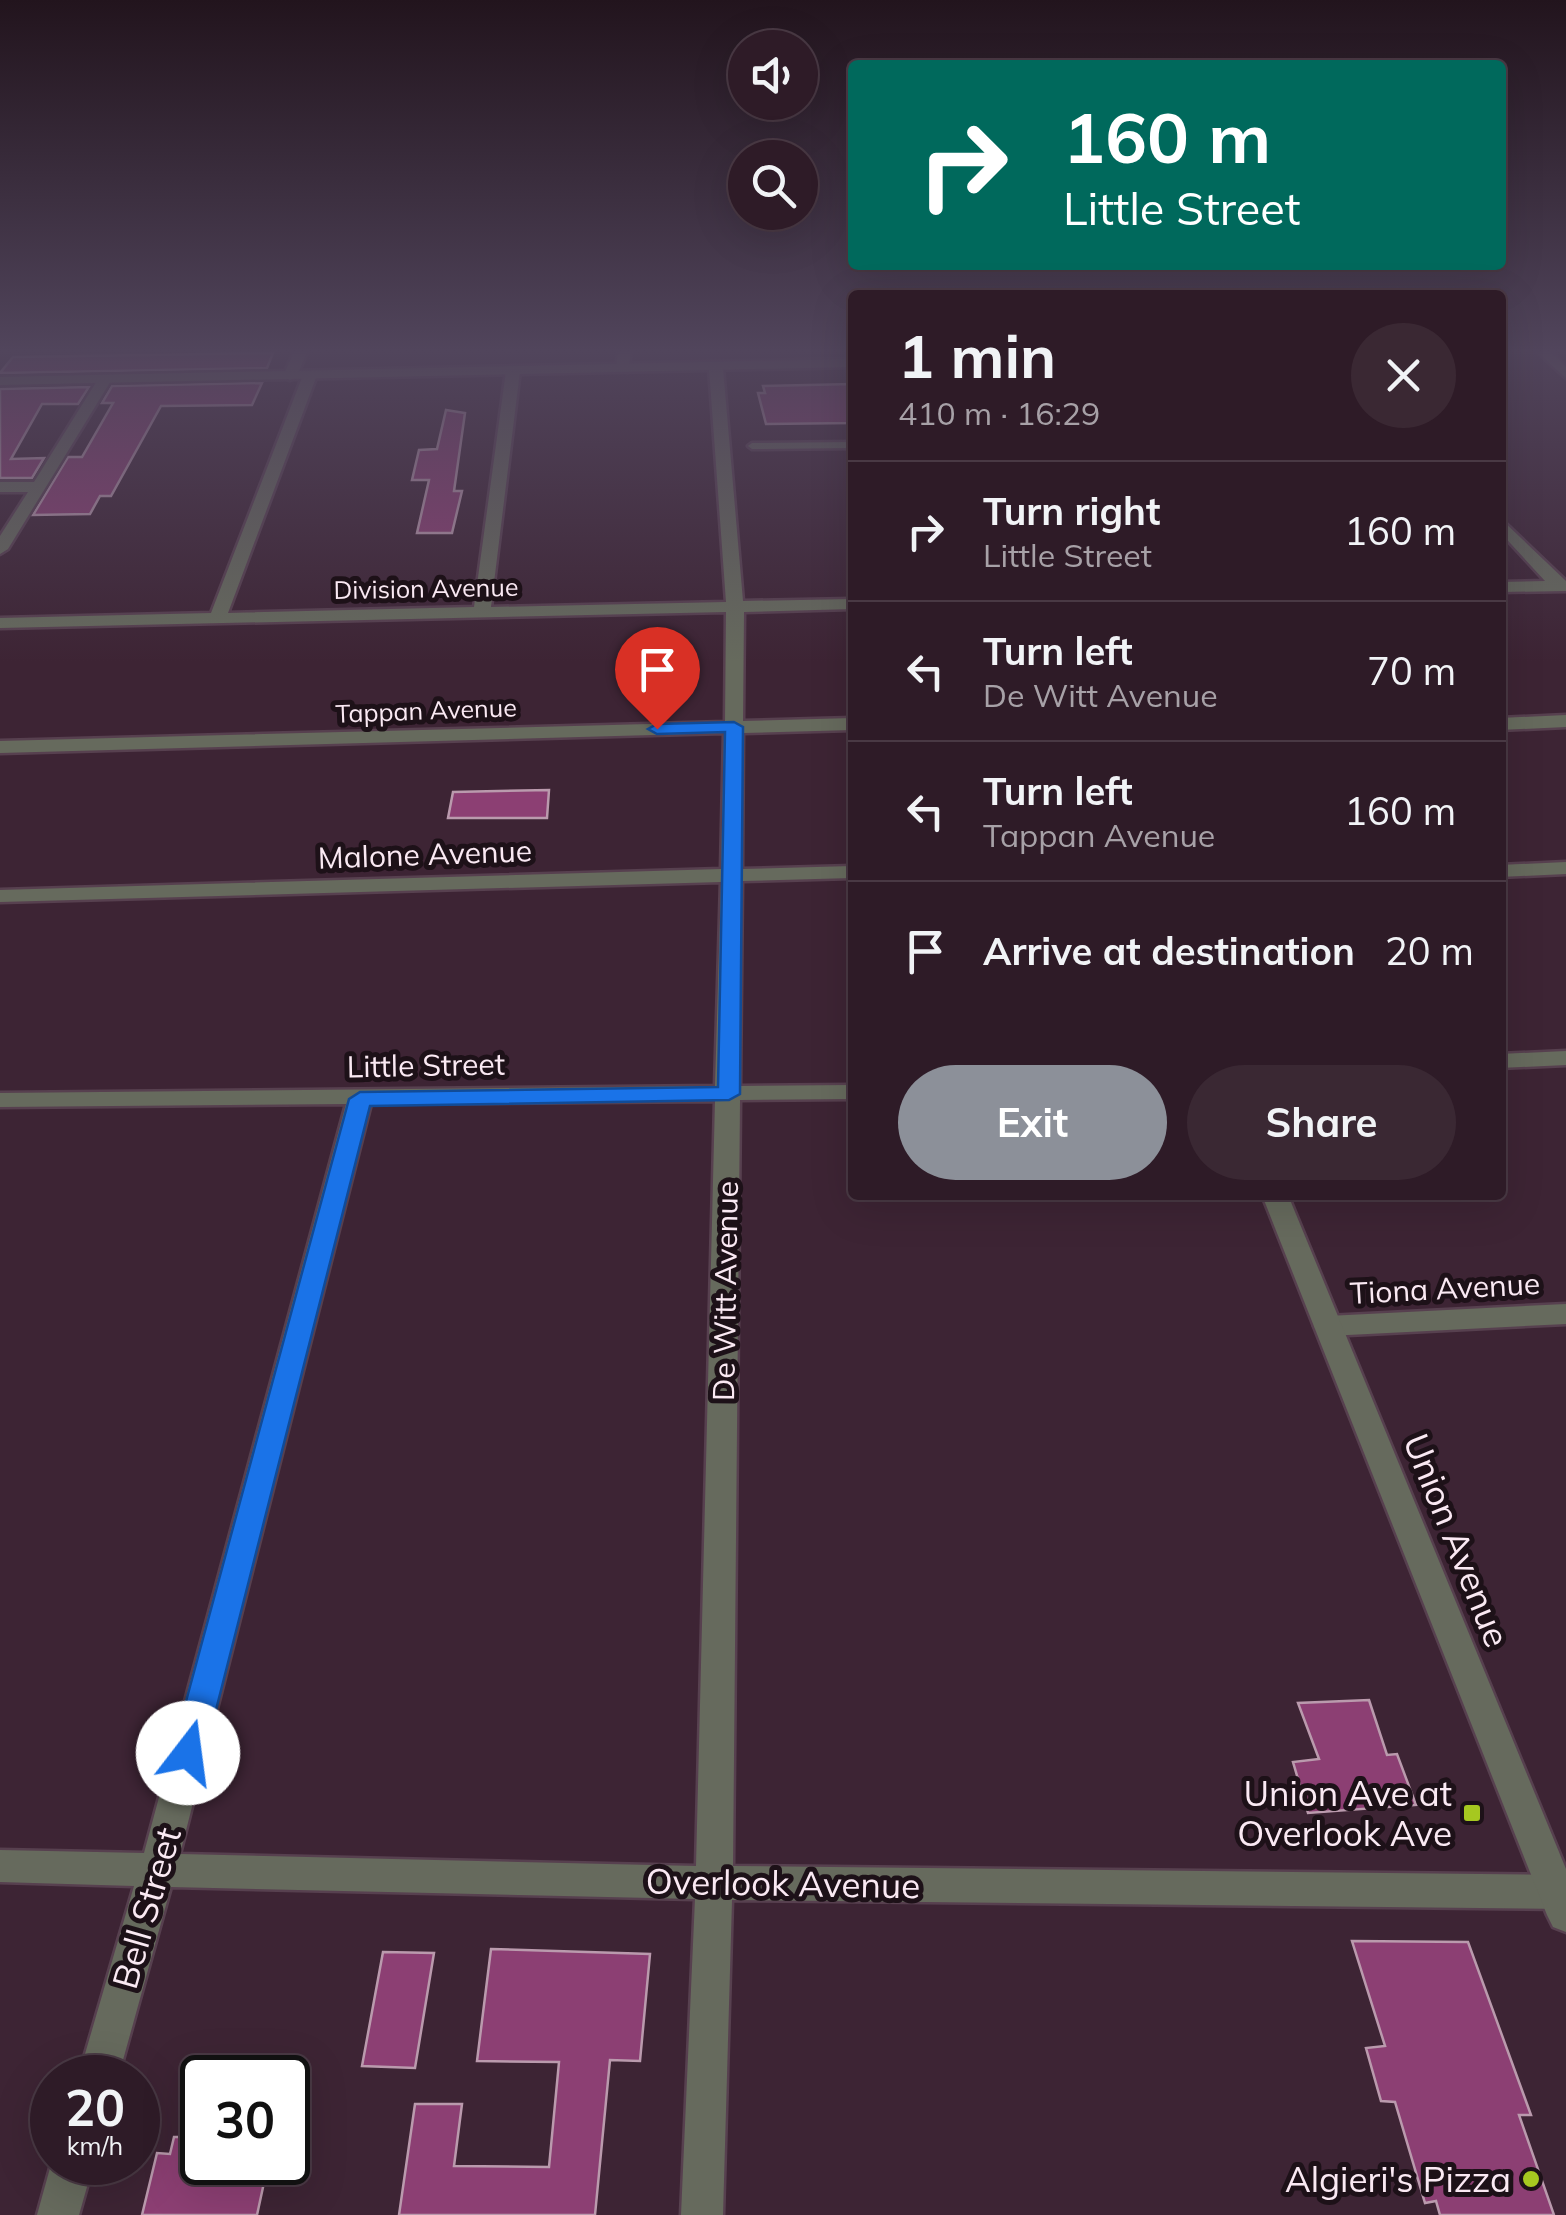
<!DOCTYPE html>
<meta charset="utf-8">
<style>
:root{--surface:#2e1b27;--page:#3a2833;--text:#f1f3f6;--muted:#a7a1a7;--line:#493944;--accent:#8c9099}
body{margin:0;font-family:Mulish,sans-serif;background:var(--page);color:var(--text);height:100vh;display:flex;flex-direction:column;font-size:38px;white-space:nowrap}
*{box-sizing:border-box;margin:0}
p{font-size:32px;color:var(--muted)}
.icon{flex:none;width:55px;height:55px;fill:none;stroke:currentColor;stroke-width:2;stroke-linecap:round;stroke-linejoin:round}
.map{position:relative;flex:1;overflow:hidden}
.details{position:absolute;left:848px;top:290px;width:658px;height:910px;display:flex;flex-direction:column;background:var(--surface);border-radius:10px;box-shadow:0 10px 40px #0002,0 0 0 2px var(--line)}
.details>*{flex:none}
.guide{position:absolute;left:848px;top:60px;width:658px;height:210px;border-radius:10px;box-shadow:0 10px 40px #0002,0 0 0 2px var(--line);background:#00695c;color:#fff;overflow:hidden}
.tools{position:absolute;left:728px;top:30px;display:grid;gap:20px}
.tools a{display:grid;place-items:center;width:90px;height:90px;border-radius:50%;background:var(--surface);box-shadow:0 10px 40px #0002,0 0 0 2px var(--line);font-size:50px}
.speed{position:absolute;left:30px;top:2055px;display:flex;gap:20px;font-size:50px;font-weight:700;text-align:center}
.speed>*{display:grid;place-content:center;width:130px;height:130px;border-radius:50%;background:var(--surface);box-shadow:0 10px 40px #0002,0 0 0 2px var(--line);line-height:1}
.speed small{font-size:25px;font-weight:400}
.speed .limit{border:5px solid #111;border-radius:15px;background:#fff;color:#111}
.pin{position:absolute;display:grid;place-items:center;width:85px;height:85px;color:#fff;margin:-102px -42px;border-radius:50% 50% 50% 0;rotate:-45deg;box-shadow:0 0 10px #0007}
.pin .icon{rotate:45deg}
.me{position:absolute;width:110px;margin:-55px;rotate:15deg;stroke-linejoin:round;filter:drop-shadow(0 0 8px #0008)}
.turn{display:flex;align-items:center;gap:35px;height:210px;padding:0 50px;font-size:45px}
.turn .icon{width:130px;height:130px;stroke-width:2.5}
.turn b{display:block;font-size:70px;line-height:85px}
.round{display:grid;place-items:center;flex:none;width:105px;height:105px;border-radius:52px;background:var(--page)}
.overview{display:flex;align-items:center;justify-content:space-between;height:170px;padding:0 50px}
h1{font-size:60px;font-weight:700;line-height:75px}
.button{display:flex;gap:20px;margin-top:auto;padding:20px 50px}
.button a{flex:1;height:115px;border-radius:60px;background:var(--accent);color:#fff;font-size:40px;font-weight:700;line-height:115px;text-align:center}
.button a+a{background:var(--page);color:var(--text)}
ul{padding:0;list-style:none}
li{display:flex;align-items:center;gap:30px;height:140px;padding:0 50px;border-top:2px solid var(--line)}
li div{flex:1}
li b{display:block;font-size:38px}
li em{font-style:normal}
.map>svg:first-child{display:block}
.building{fill:#8c3f73;stroke:#ba9aad;stroke-width:2.5}
.lines{fill:none;stroke-linecap:round;stroke-linejoin:round}
.service-casing{stroke:#57404f;stroke-width:5}
.minor-casing{stroke:#57404f;stroke-width:5}
.tertiary-casing{stroke:#57404f;stroke-width:5}
.service{fill:#666a5d;fill-rule:evenodd}
.minor{fill:#666a5d;fill-rule:evenodd}
.tertiary{fill:#666a5d;fill-rule:evenodd}
.route{fill:#1a73e8;stroke:#114b97;stroke-width:2.5}
.poi-dot{fill:#a6c820;stroke:#1d1118;stroke-width:4}
.labels{text-anchor:middle;dominant-baseline:central;stroke-width:10;stroke-linejoin:round;paint-order:stroke}
.far-street-label{font-size:25px;fill:#fae9f3;stroke:#1d1118}
.street-label{font-size:30px;fill:#fae9f3;stroke:#1d1118}
.near-street-label{font-size:35px;fill:#fae9f3;stroke:#1d1118}
.near-poi-label{font-size:35px;fill:#fae9f3;stroke:#1d1118;text-anchor:end}
</style>
<div class="map">
<svg width="1566" height="2215" viewBox="0 0 1566 2215">
<rect width="100%" height="100%" fill="#3d2434"/>
<g class="building">
<polygon points="273,353 267,368 0,373 13,357"/>
<polygon points="262,383 252,405 161,406 111,496 100,496 90,514 33,515 68,457 82,457 113,403 102,403 112,386"/>
<polygon points="852,384 852,423 766,424 758,393 765,393 763,386"/>
<polygon points="89,387 78,404 42,404 11,459 44,458 32,478 0,478 0,389"/>
<polygon points="446,410 465,413 454,491 462,491 452,533 417,533 429,480 412,480 419,450 437,449"/>
<polygon points="549,790 547,818 448,818 453,792"/>
<polygon points="1369,1700 1387,1755 1397,1754 1416,1805 1308,1813 1293,1762 1319,1759 1298,1703"/>
<polygon points="1352,1941 1468,1942 1531,2115 1519,2115 1554,2215 1440,2215 1436,2201 1425,2203 1395,2102 1381,2101 1366,2048 1385,2046"/>
<polygon points="491,1949 650,1954 640,2061 610,2060 595,2215 399,2215 415,2104 462,2104 454,2166 549,2167 559,2062 477,2061"/>
<polygon points="383,1952 434,1953 415,2068 362,2066"/>
<polygon points="174,2137 202,2137 202,2162 247,2162 244,2177 265,2178 257,2215 142,2215 157,2153 170,2154"/>
</g>
<g class="lines">
<defs>
<polygon id="service" points="852,442 852,448 752,449 748,446 752,443"/>
<g id="minor">
<polygon points="294,352 307,352 297,376 290,380 283,376"/>
<polygon points="618,352 631,352 628,372 616,369"/>
<polygon points="1537,352 1551,352 1566,367 1566,378"/>
<path d="M716 364 723 368 743 601 852 599V609L744 612 743 721 852 718V730L743 733 742 869 852 866V878L742 881 740 1086 852 1085V1099L740 1100 733 1866 1566 1875V1909L732 1900 723 2215H681L695 1899 171 1887 118 2078H78L134 1886 0 1882V1850L144 1853 346 1104 0 1107V1093L715 1086 721 882 0 902V890L721 869 724 733 0 753V741L725 722 726 612 0 628V618L211 613 303 375 310 371 317 375 228 613 474 607 506 371 513 367 520 371 491 607 726 602 709 368ZM715 1101 696 1866 180 1854 371 1104Z"/>
<polygon points="100,376 112,379 8,549 0,554 0,536 28,492 0,492 0,482 34,482"/>
<polygon points="1500,518 1566,581 1566,591 1500,592 1500,582 1545,581 1500,532"/>
<polygon points="1566,715 1566,727 1500,730 1500,718"/>
<polygon points="1566,862 1566,874 1500,877 1500,865"/>
<polygon points="1566,1051 1566,1065 1500,1068 1500,1054"/>
<polygon points="1566,1304 1566,1324 1328,1336 1318,1333 1314,1326 1318,1319 1328,1316"/>
<polygon points="52,2161 94,2162 79,2215 37,2215"/>
</g>
<g id="tertiary">
<polygon points="852,359 852,367 0,385 0,377"/>
<polygon points="1262,1195 1288,1195 1566,1869 1566,1932 1553,1927 1547,1915"/>
</g>
</defs>
<use href="#service" class="service-casing"/>
<use href="#minor" class="minor-casing"/>
<use href="#tertiary" class="tertiary-casing"/>
<use href="#service" class="service"/>
<use href="#minor" class="minor"/>
<use href="#tertiary" class="tertiary"/>
</g>
<linearGradient id="sky" x2="0" y2="1"><stop stop-color="#22141d"/><stop offset="0.53" stop-color="#51455c"/><stop offset="1" stop-color="#51455c" stop-opacity="0"/></linearGradient>
<rect width="1566" height="662" fill="url(#sky)"/>
<polygon class="route" points="734,722 743,727 740,1094 729,1100 370,1106 205,1753 200,1763 188,1767 177,1763 172,1753 349,1099 360,1092 718,1087 725,732 657,734 648,729 657,724"/>
<g class="poi-dot">
<rect x="1462" y="1803" width="20" height="20" rx="5"/>
<circle cx="1531" cy="2179" r="10"/>
</g>
<g class="labels">
<g class="far-street-label">
<text transform="translate(426 588) rotate(-1)">Division Avenue</text>
<text transform="translate(426 710) rotate(-2)">Tappan Avenue</text>
</g>
<g class="street-label">
<text transform="translate(425 854) rotate(-2)">Malone Avenue</text>
<text transform="translate(426 1065) rotate(-1)">Little Street</text>
<text transform="translate(1445 1288) rotate(-3)">Tiona Avenue</text>
<text transform="translate(725 1291) rotate(-89)">De Witt Avenue</text>
</g>
<g class="near-street-label">
<text transform="translate(1457 1540) rotate(68)">Union Avenue</text>
<text transform="translate(783 1883) rotate(1)">Overlook Avenue</text>
<text transform="translate(146 1908) rotate(-74)">Bell Street</text>
</g>
<g class="near-poi-label">
<text x="1452" y="1793">Union Ave at<tspan x="1452" dy="40">Overlook Ave</tspan></text>
<text x="1511" y="2179">Algieri's Pizza</text>
</g>
</g>
</svg>
<div class="tools">
<a><svg class="icon" aria-label="sound" viewBox="0 0 24 24"><path d="M4 9h4l5-4v14l-5-4H4zM17 9q2 3 0 6"/></svg></a>
<a><svg class="icon" aria-label="search" viewBox="0 0 24 24"><circle cx="10" cy="10" r="6"/><path d="M15 15l6 6"/></svg></a>
</div>
<div class="speed"><div>20<small>km/h</small></div><div class="limit">30</div></div>
<div class="pin" style="left:657px;top:729px;background:#d93025"><svg class="icon" aria-label="arrive" viewBox="0 0 24 24"><path d="M6 21V4h12l-3 4 3 4H6"/></svg></div>
<svg class="me" style="left:188px;top:1753px" viewBox="-20 -20 40 40"><circle r="19" fill="#fff"/><path d="M0-13L10 11 0 6-10 11z" fill="#1a73e8"/></svg>
<div class="guide">
<div class="turn"><svg class="icon" aria-label="right" viewBox="0 0 24 24"><path d="M7 20v-9h11M14 6l5 5-5 5"/></svg><div><b>160 m</b>Little Street</div></div>
</div>
<section class="details">
<div class="overview"><div><h1>1 min</h1><p>410 m · 16:29</p></div><a class="round"><svg class="icon" aria-label="close" viewBox="0 0 24 24"><path d="M6 6l12 12M18 6L6 18"/></svg></a></div>
<ul>
<li><svg class="icon" aria-label="right" viewBox="0 0 24 24"><path d="M7 20v-9h11M14 6l5 5-5 5"/></svg><div><b>Turn right</b><p>Little Street</p></div><em>160 m</em></li>
<li><svg class="icon" aria-label="left" viewBox="0 0 24 24"><path d="M17 20v-9H6M10 6l-5 5 5 5"/></svg><div><b>Turn left</b><p>De Witt Avenue</p></div><em>70 m</em></li>
<li><svg class="icon" aria-label="left" viewBox="0 0 24 24"><path d="M17 20v-9H6M10 6l-5 5 5 5"/></svg><div><b>Turn left</b><p>Tappan Avenue</p></div><em>160 m</em></li>
<li><svg class="icon" aria-label="arrive" viewBox="0 0 24 24"><path d="M6 21V4h12l-3 4 3 4H6"/></svg><div><b>Arrive at destination</b></div><em>20 m</em></li>
</ul>
<div class="button"><a>Exit</a><a>Share</a></div>
</section>
</div>
